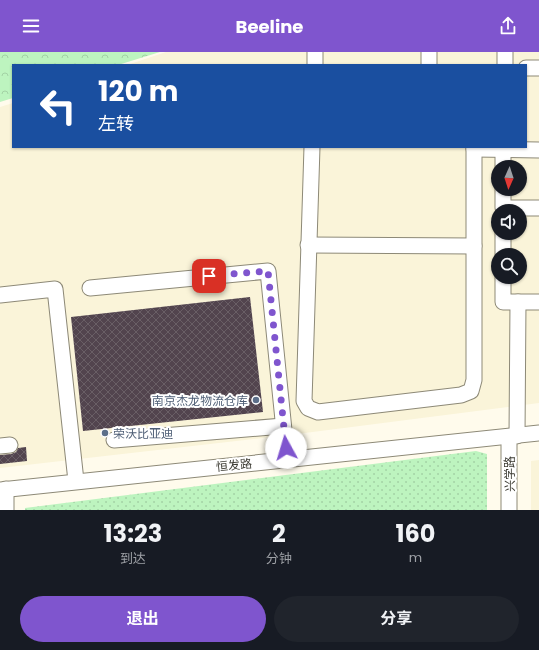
<!DOCTYPE html>
<html lang="zh">
<meta charset="utf-8">
<style>
:root{--surface:#171b24;--page:#20242c;--text:#f1f3f6;--muted:#9ea1a6;--accent:#7f55ce}
body{margin:0;font-family:Poppins,"Noto Sans SC",sans-serif;background:var(--page);color:var(--text);height:100vh;display:flex;flex-direction:column;font-size:15px;white-space:nowrap}
*{box-sizing:border-box;margin:0}
p{font-size:13px;color:var(--muted)}
.icon{flex:none;width:22px;height:22px;fill:none;stroke:currentColor;stroke-width:2;stroke-linecap:round;stroke-linejoin:round}
.map{position:relative;height:458px;overflow:hidden}
.drawer{display:flex;flex-direction:column;background:var(--surface);flex:1}
.drawer>*{flex:none}
.hud{position:absolute;left:12px;top:12px;width:515px;height:84px;border-radius:0px;box-shadow:0 1px 3px #0004;background:#1a4fa0;color:#fff;overflow:hidden}
.needle{width:26px;rotate:183deg}
.tools{position:absolute;left:491px;top:108px;display:grid;gap:8px}
.tools a{display:grid;place-items:center;width:36px;height:36px;border-radius:50%;background:var(--surface);box-shadow:0 1px 3px #0004;font-size:20px}
.pin{position:absolute;display:grid;place-items:center;width:34px;height:34px;color:#fff;margin:-17px;border-radius:8px;box-shadow:0 2px 6px #0006}
.me{position:absolute;width:44px;margin:-22px;rotate:354deg;stroke-linejoin:round;filter:drop-shadow(0 0 3px #0008)}
.turn{display:flex;align-items:center;gap:14px;height:84px;padding:0 20px;font-size:18px}
.turn .icon{width:52px;height:52px;stroke-width:2.5}
.turn b{display:block;font-size:28px;line-height:34px}
.eta{display:flex;justify-content:space-evenly;align-items:center;height:68px;text-align:center}
.eta b{font-size:24px;font-weight:700;line-height:28px}
.button{display:flex;gap:8px;margin-top:auto;padding:8px 20px}
.button a{flex:1;height:46px;border-radius:24px;background:var(--accent);color:#fff;font-size:16px;font-weight:700;line-height:46px;text-align:center}
.button a+a{background:var(--page);color:var(--text)}
header{display:flex;justify-content:space-between;align-items:center;height:52px;padding:0 20px;background:var(--accent);color:#fff;font-size:18px;font-weight:700}
.map>svg:first-child{display:block}
.built{fill:#faf4d9;fill-rule:evenodd}
.grass{fill:url(#grass-dots)}
.forest{fill:url(#forest-crowns)}
.building{fill:url(#building-cross-hatch)}
.lines{fill:none;stroke-linecap:round;stroke-linejoin:round}
.minor-casing{stroke:#8d8977;stroke-width:17}
.minor{stroke:#fff;stroke-width:15}
.route{stroke:#7f55ce;stroke-width:7;stroke-dasharray:0 12.6}
.service-dot{fill:#5c6f8a;stroke:#fff;stroke-width:1.5}
.labels{text-anchor:middle;dominant-baseline:central;stroke-width:4;stroke-linejoin:round;paint-order:stroke}
.service-label{font-size:12px;fill:#4e5e75;stroke:#fff;text-anchor:end}
.street-label{font-size:12px;fill:#3d3c34;stroke:#fff}
</style>
<header><svg class="icon" aria-label="menu" viewBox="0 0 24 24"><path d="M4 6h16M4 12h16M4 18h16"/></svg>Beeline<svg class="icon" aria-label="share" viewBox="0 0 24 24"><path d="M12 15V3M7 8l5-5 5 5M5 13v7h14v-7"/></svg></header>
<div class="map">
<svg width="539" height="458" viewBox="0 0 539 458">
<defs>
<pattern id="grass-dots" width="8" height="8" patternUnits="userSpaceOnUse"><rect width="8" height="8" fill="#bdf4bf"/><path d="M2 2h.1M6 6h.1" fill="none" stroke="#a3d2a5" stroke-width="1.8" stroke-linecap="round"/></pattern>
<pattern id="forest-crowns" width="20" height="18" patternUnits="userSpaceOnUse"><rect width="20" height="18" fill="#bdf4bf"/><path d="M2 6a3 3 0 1 1 6 0M12 15a3 3 0 1 1 6 0" fill="none" stroke="#a3d2a5"/></pattern>
<pattern id="building-cross-hatch" width="8" height="8" patternUnits="userSpaceOnUse"><rect width="8" height="8" fill="#52444e"/><path d="M0 0l8 8M0 8l8-8" fill="none" stroke="#695e65"/></pattern>
</defs>
<rect width="100%" height="100%" fill="#fffbec"/>
<g class="built">
<path d="M166 0H539V351L297 382 0 416V55L13 51V95H526V13H127ZM498 115H520V137H498ZM498 159H520V181H498ZM498 203H520V225H498Z"/>
<polygon points="539,408 539,458 531,458 531,409"/>
</g>
<polygon class="grass" points="476,399 487,402 487,458 25,458 25,456"/>
<polygon class="forest" points="0,0 160,0 118,13 13,13 13,46 0,50"/>
<g class="building">
<polygon points="250,245 263,360 83,379 71,265"/>
<polygon points="26,395 27,409 0,412 0,403 11,402 16,400 18,396"/>
</g>
<g class="lines">
<defs>
<g id="minor">
<polyline points="429,0 429,13"/>
<polyline points="315,13 315,0"/>
<polyline points="505,13 505,0"/>
<polyline points="526,16 539,16"/>
<polyline points="312,95 304,349 308,356 318,360 461,343 471,339 474,328 474,95"/>
<polyline points="474,97 539,98"/>
<polyline points="503,115 503,95"/>
<polyline points="503,137 503,156 539,156"/>
<polyline points="308,193 474,194"/>
<polyline points="503,203 503,181"/>
<polyline points="503,225 503,250 518,250 517,384"/>
<polyline points="90,236 268,219 287,408"/>
<polyline points="0,243 55,237 76,429"/>
<polyline points="518,250 539,250"/>
<polyline points="114,388 283,374"/>
<polyline points="0,394 10,393"/>
<polyline points="0,438 539,381"/>
<polyline points="6,458 6,437"/>
<polyline points="509,458 509,385"/>
</g>
</defs>
<use href="#minor" class="minor-casing"/>
<use href="#minor" class="minor"/>
</g>
<g class="lines">
<polyline class="route" points="209,224 268,219 286,396"/>
</g>
<g class="service-dot">
<circle cx="256" cy="348" r="4"/>
<circle cx="105" cy="381" r="4"/>
</g>
<g class="labels">
<g class="service-label">
<text x="248" y="348">南京杰龙物流仓库</text>
<text x="113" y="381" text-anchor="start">荣沃比亚迪</text>
</g>
<g class="street-label">
<text transform="translate(234 413) rotate(-6)">恒发路</text>
<text transform="translate(509 422) rotate(-90)">兴学路</text>
</g>
</g>
</svg>
<div class="tools">
<a><svg class="needle" viewBox="-14 -14 28 28"><path d="M0-13l5 13h-10z" fill="#e53935"/><path d="M0 13l5-13h-10z" fill="#9ea1a6"/></svg></a>
<a><svg class="icon" aria-label="sound" viewBox="0 0 24 24"><path d="M4 9h4l5-4v14l-5-4H4zM17 9q2 3 0 6"/></svg></a>
<a><svg class="icon" aria-label="search" viewBox="0 0 24 24"><circle cx="10" cy="10" r="6"/><path d="M15 15l6 6"/></svg></a>
</div>
<div class="pin" style="left:209px;top:224px;background:#d93025"><svg class="icon" aria-label="arrive" viewBox="0 0 24 24"><path d="M6 21V4h12l-3 4 3 4H6"/></svg></div>
<svg class="me" style="left:286px;top:396px" viewBox="-20 -20 40 40"><circle r="19" fill="#fff"/><path d="M0-13L10 11 0 6-10 11z" fill="#7f55ce"/></svg>
<div class="hud">
<div class="turn"><svg class="icon" aria-label="left" viewBox="0 0 24 24"><path d="M17 20v-9H6M10 6l-5 5 5 5"/></svg><div><b>120 m</b>左转</div></div>
</div>
</div>
<section class="drawer">
<div class="eta">
<div><b>13:23</b><p>到达</p></div>
<div><b>2</b><p>分钟</p></div>
<div><b>160</b><p>m</p></div>
</div>
<div class="button"><a>退出</a><a>分享</a></div>
</section>
